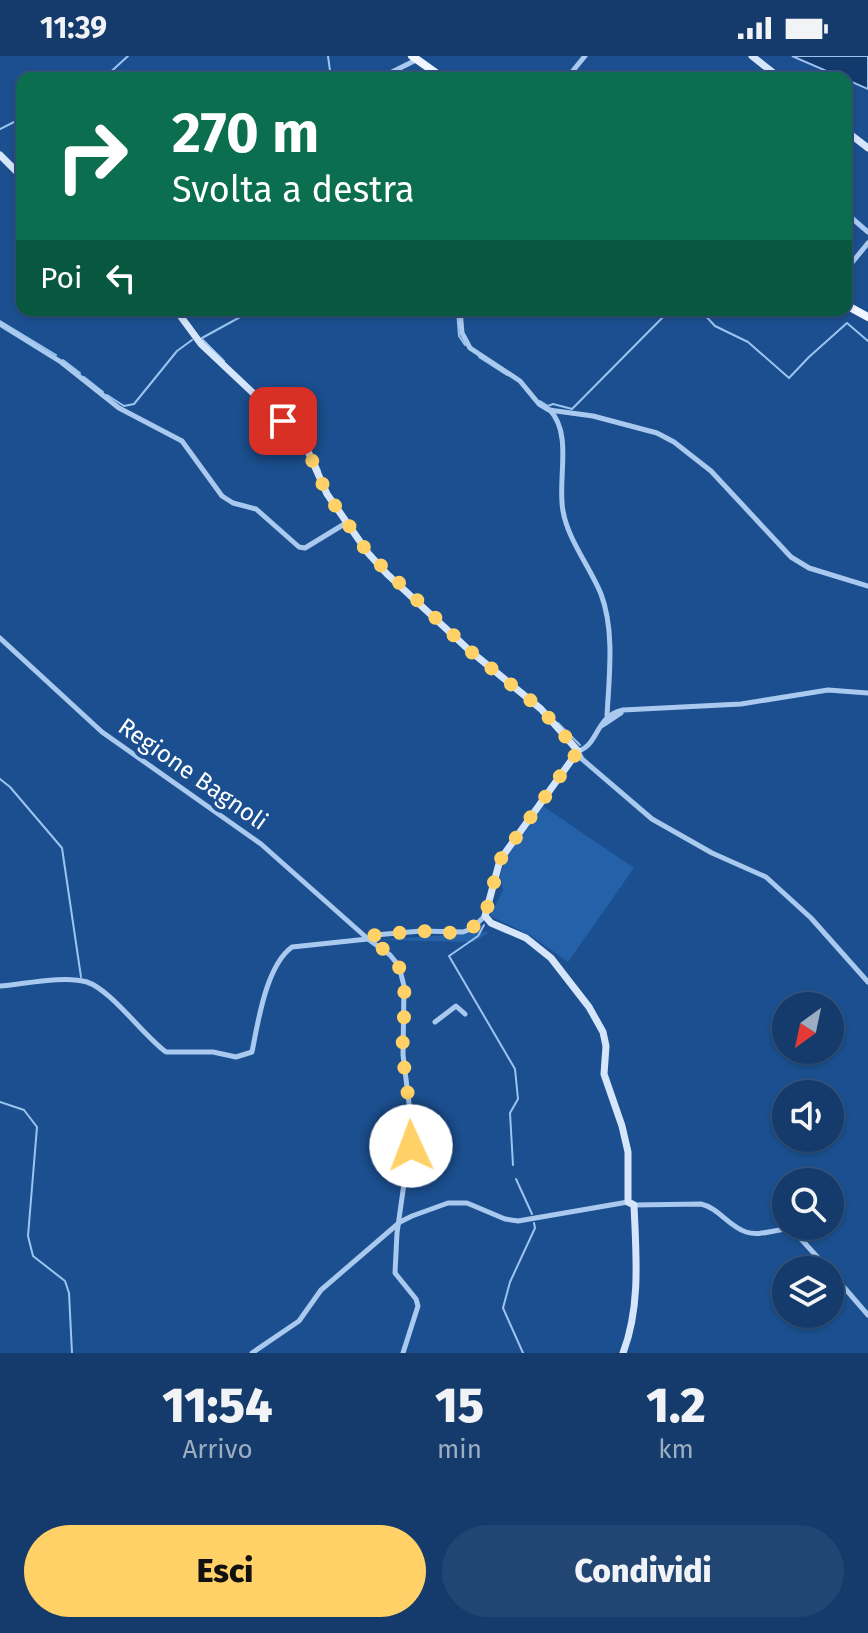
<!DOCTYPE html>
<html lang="it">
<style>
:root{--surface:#143b6b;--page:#214673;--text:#f1f3f6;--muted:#9dadc1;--line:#33557e;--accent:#ffd166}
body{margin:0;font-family:"Fira Sans",sans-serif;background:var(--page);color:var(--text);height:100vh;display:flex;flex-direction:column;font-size:30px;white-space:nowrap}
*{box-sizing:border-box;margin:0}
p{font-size:26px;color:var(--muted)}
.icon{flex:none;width:44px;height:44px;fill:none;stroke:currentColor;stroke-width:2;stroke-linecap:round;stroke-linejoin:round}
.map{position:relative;height:1297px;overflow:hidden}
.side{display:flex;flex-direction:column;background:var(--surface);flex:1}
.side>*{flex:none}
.top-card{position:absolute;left:16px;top:16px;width:836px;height:244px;border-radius:16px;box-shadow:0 2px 6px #0004,0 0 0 2px var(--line);background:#0b6e4f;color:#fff;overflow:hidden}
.needle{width:52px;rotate:213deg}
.tools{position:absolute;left:772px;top:936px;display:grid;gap:16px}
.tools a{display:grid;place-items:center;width:72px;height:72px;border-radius:50%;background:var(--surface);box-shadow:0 2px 6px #0004,0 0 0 2px var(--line);font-size:40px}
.pin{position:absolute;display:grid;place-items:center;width:68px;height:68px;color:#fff;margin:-34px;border-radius:16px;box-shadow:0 4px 12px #0006}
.me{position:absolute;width:88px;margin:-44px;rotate:358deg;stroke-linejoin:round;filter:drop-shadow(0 0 6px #0008)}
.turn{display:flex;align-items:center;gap:28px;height:168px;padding:0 24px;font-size:36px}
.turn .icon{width:104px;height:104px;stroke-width:2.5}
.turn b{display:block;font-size:56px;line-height:68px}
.then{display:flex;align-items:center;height:76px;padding:0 24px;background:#0003;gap:16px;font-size:30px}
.eta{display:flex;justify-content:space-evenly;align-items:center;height:136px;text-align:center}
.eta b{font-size:48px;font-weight:800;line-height:56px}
.action{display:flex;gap:16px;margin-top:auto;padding:16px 24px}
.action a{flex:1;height:92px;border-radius:48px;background:var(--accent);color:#111;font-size:32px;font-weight:800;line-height:92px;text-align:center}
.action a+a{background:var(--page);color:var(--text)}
.status{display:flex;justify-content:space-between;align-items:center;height:56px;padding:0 40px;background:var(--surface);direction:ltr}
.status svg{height:22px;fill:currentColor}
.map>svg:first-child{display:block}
.green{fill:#2461a8}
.water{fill:#123a6d;stroke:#9cc4f0;stroke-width:2}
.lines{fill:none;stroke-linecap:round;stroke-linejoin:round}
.stream{stroke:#9cc4f0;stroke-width:2}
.street{stroke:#a9c9ee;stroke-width:5}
.secondary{stroke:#d6e6fa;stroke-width:7}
.primary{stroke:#f0f6ff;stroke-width:8}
.route{stroke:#ffd166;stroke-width:14;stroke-dasharray:0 25.2}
.labels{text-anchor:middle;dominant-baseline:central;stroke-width:8;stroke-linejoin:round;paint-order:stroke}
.street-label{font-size:24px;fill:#fff;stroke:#1b4f8f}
</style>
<div class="status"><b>11:39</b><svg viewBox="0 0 49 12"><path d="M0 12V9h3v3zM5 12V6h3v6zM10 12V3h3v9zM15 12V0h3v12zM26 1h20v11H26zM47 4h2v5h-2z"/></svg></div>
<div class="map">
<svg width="868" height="1297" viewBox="0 0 868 1297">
<rect width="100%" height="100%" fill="#1b4f8f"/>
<g class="green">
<polygon points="543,750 634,812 568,906 530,879 490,860 503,834 500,821 504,805"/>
<polygon points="489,876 474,886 378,884"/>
</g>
<polygon class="water" points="792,0 868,0 868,33"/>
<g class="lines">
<g class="stream">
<polyline points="328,0 331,22"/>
<polyline points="104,22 128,0"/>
<polyline points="0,73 22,62"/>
<polyline points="457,254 459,280 465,289"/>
<polyline points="700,254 715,270 748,286 789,322 809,301 847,267 868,285"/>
<polyline points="0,265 56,299"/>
<polyline points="202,282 253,254"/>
<polyline points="203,284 224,305"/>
<polyline points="479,301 507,319"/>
<polyline points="63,304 80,317"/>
<polyline points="84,321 103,336"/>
<polyline points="107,339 124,350 134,348 177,295 192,284"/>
<polyline points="540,345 548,350 553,348 572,353 670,254"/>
<polyline points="313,399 320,415"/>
<polyline points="558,667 580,689"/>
<polyline points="0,723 10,731 62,792 81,921"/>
<polyline points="484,869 478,880 449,900 515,1013 518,1043 510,1057 513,1109"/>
<polyline points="0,1046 24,1054 37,1071 28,1180 33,1200 65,1225 69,1237 72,1297"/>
<polyline points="516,1123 532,1158"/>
<polyline points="523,1297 503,1252 510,1226 535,1172 534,1167"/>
</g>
<g class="street">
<polyline points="388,22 392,16 416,4"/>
<polyline points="567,22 585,0"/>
<polyline points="846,157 868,176"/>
<polyline points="846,214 868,187"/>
<polyline points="460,254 462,277 470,292 520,325 539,348 549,354 593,360 657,377 674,386 711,415 791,501 809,512 868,530"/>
<polyline points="0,268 61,306 119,352 182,385 222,440 233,447 256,453 299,491 305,492 346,467"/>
<path d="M550 354C573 379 557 424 563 455 568 484 590 511 601 538 615 575 609 621 607 660"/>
<polyline points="0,582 102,676 261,788 368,883 390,899 399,910 404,930 403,999 412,1071 397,1177 395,1217 416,1243 418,1250 403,1297"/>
<path d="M868 637 828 634 741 648 623 654C595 660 599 689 578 695L582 703 652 763 712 797 766 821 811 862 868 926"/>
<polyline points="603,669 621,657"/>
<path d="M0 930C24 928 65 919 87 926 111 934 143 979 166 996H213L236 1001 252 996C258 966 266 910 292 891L368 883 375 879 421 875 463 876 471 873 485 860"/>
<polyline points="435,966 456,950 465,958"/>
<path d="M634 1149 701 1148C719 1152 728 1170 746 1176 761 1181 777 1172 792 1173L829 1214"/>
<polyline points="830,1215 868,1259"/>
<polyline points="252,1297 299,1265 321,1234 400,1166 412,1160 448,1147 467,1147 505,1163 518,1165 628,1146"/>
</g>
<g class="secondary">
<polyline points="752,0 780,22"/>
<polyline points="846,75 868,92"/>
<polyline points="0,99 22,121"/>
<path d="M176 254 201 288 303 384 327 438 368 497 387 518 469 594 541 653 578 695 500 804 485 860 491 867 526 882 551 902 589 951 603 976 606 990 604 1018 622 1070 628 1096V1146L634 1149C636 1198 641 1250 623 1297"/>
</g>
<g class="primary">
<polyline points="412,0 443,22"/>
<polyline points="846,249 868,261"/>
</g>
</g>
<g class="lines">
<path class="route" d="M283 365 303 384 327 438 368 497 469 594 541 653 578 695 500 804 485 860 471 873 456 877 421 875 375 879 368 883C379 890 394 899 399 911 410 937 401 970 403 997 405 1029 413 1058 411 1090"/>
</g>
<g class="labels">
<g class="street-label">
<text transform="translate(193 718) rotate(35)">Regione Bagnoli</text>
</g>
</g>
</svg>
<div class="tools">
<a><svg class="needle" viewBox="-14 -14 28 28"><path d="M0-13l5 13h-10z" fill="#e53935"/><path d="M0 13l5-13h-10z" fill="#9dadc1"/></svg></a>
<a><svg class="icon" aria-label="sound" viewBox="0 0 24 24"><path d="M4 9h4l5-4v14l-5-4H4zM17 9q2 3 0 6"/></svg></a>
<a><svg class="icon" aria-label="search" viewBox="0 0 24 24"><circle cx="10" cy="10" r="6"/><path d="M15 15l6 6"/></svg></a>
<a><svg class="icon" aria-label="layers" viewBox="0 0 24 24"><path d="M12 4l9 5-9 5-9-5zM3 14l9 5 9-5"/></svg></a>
</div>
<div class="pin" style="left:283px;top:365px;background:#d93025"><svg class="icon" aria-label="arrive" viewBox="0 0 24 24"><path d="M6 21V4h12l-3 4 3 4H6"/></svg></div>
<svg class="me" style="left:411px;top:1090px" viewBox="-20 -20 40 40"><circle r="19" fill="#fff"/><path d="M0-13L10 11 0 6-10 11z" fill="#ffd166"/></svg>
<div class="top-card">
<div class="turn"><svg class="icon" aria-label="right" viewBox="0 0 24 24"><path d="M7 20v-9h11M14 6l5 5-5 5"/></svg><div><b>270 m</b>Svolta a destra</div></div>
<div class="then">Poi<svg class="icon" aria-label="left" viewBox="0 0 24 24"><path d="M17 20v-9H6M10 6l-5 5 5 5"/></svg></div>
</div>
</div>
<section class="side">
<div class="eta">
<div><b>11:54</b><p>Arrivo</p></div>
<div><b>15</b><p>min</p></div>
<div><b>1.2</b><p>km</p></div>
</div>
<div class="action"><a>Esci</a><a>Condividi</a></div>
</section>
